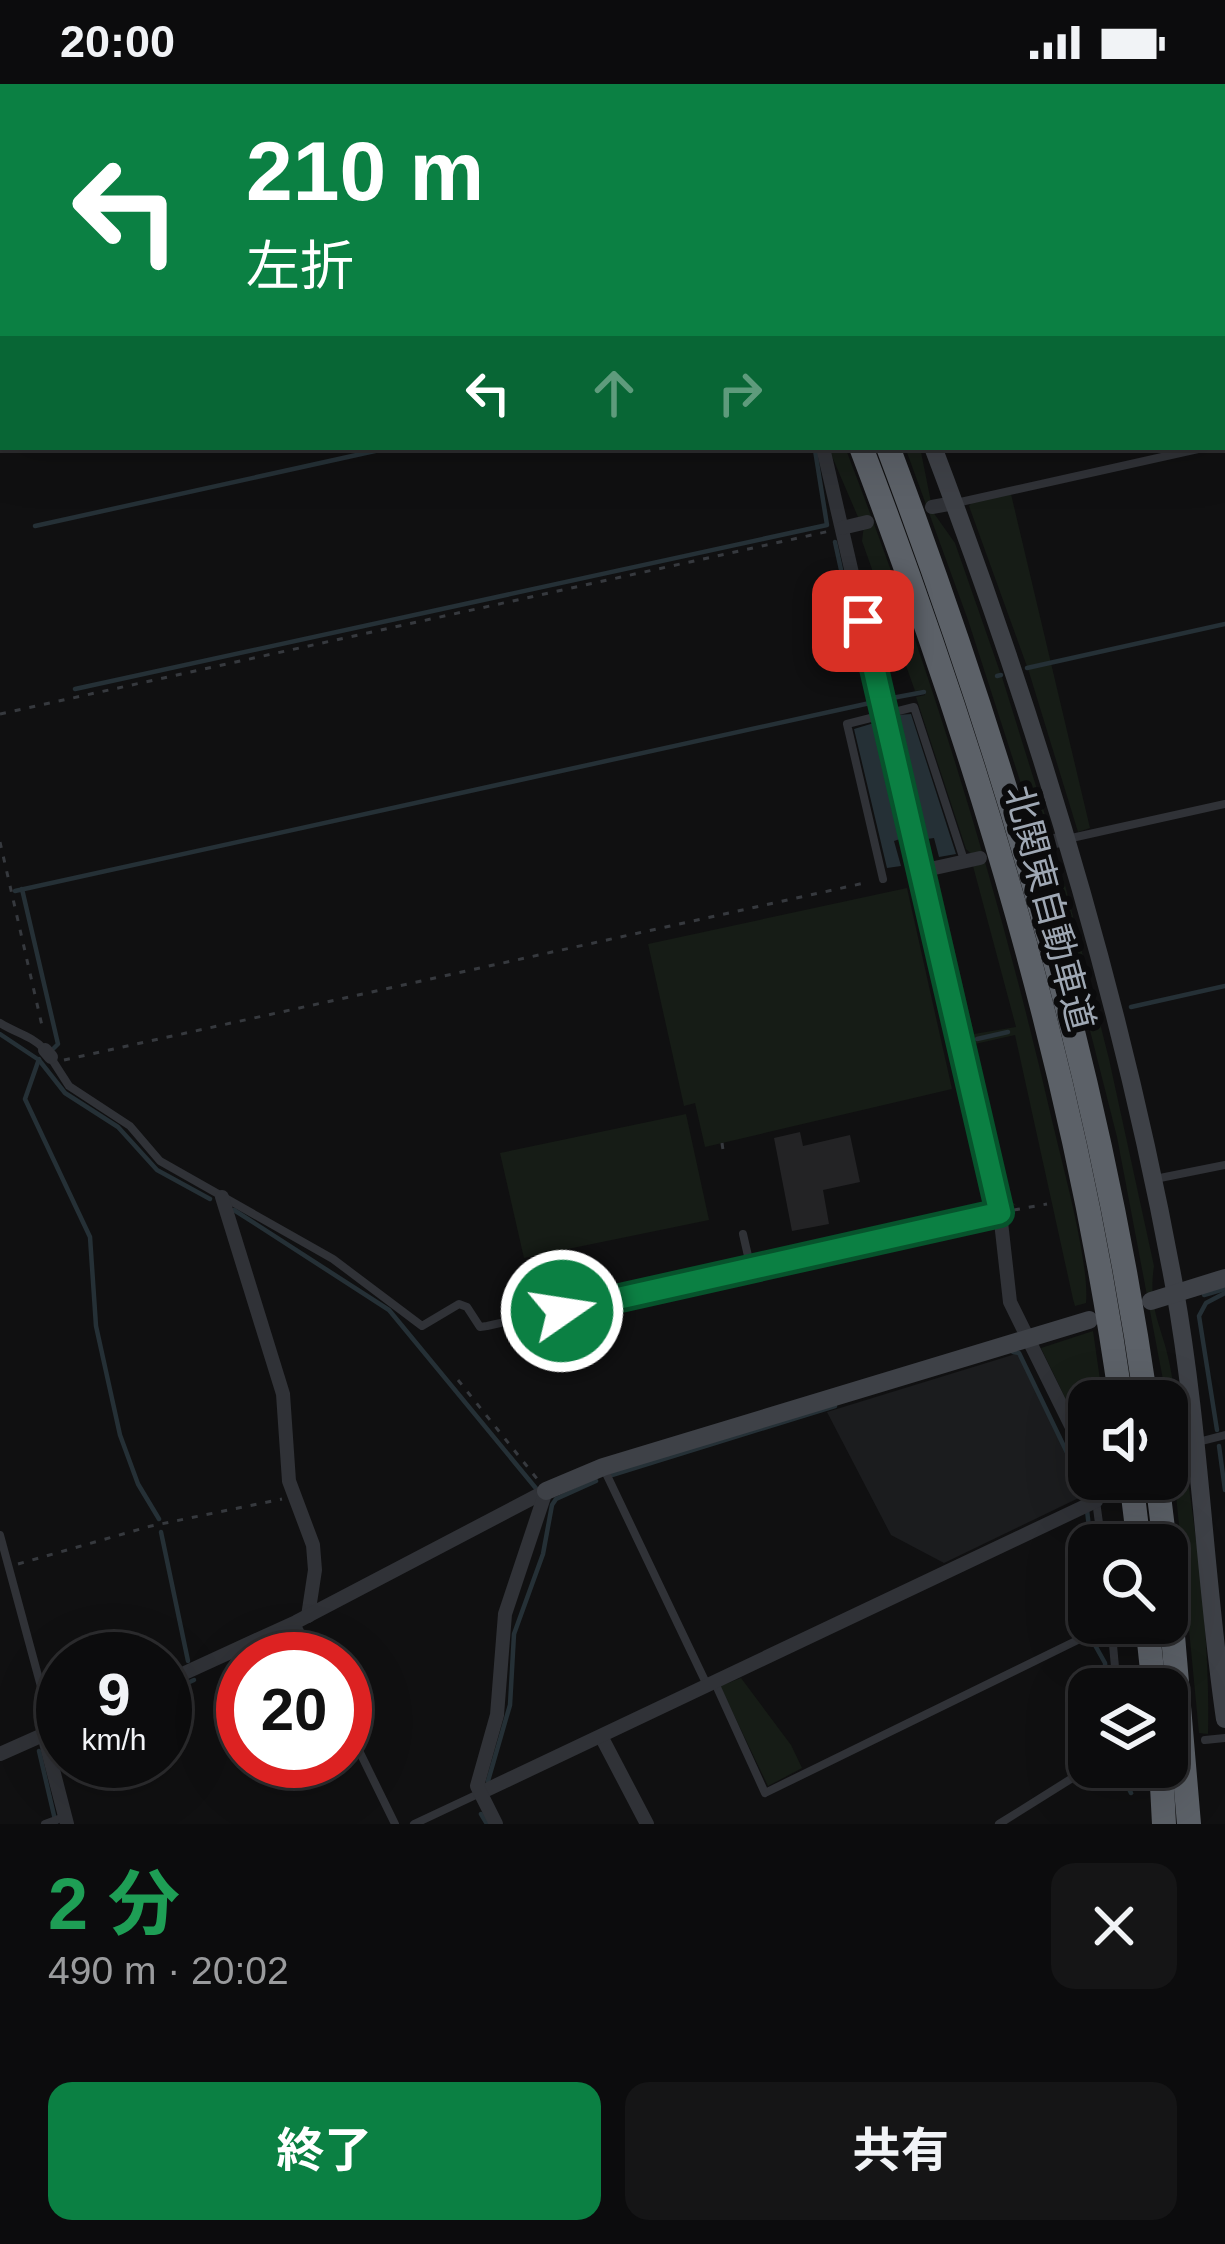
<!DOCTYPE html>
<html lang="ja">
<meta charset="utf-8">
<style>
:root{--surface:#0c0c0d;--page:#151516;--text:#f1f3f6;--muted:#9a9b9d;--line:#2c2c2e;--accent:#0b8043}
body{margin:0;font-family:Arial,"Noto Sans JP",sans-serif;background:var(--page);color:var(--text);height:100vh;display:flex;flex-direction:column;font-size:45px;white-space:nowrap}
*{box-sizing:border-box;margin:0}
p{font-size:39px;color:var(--muted)}
.icon{flex:none;width:66px;height:66px;fill:none;stroke:currentColor;stroke-width:2;stroke-linecap:round;stroke-linejoin:round}
.map{position:relative;height:1740px;overflow:hidden}
.details{display:flex;flex-direction:column;background:var(--surface);flex:1}
.details>*{flex:none}
.guide{position:absolute;left:0px;top:0px;width:1227px;height:366px;box-shadow:0 12px 48px #0002,0 0 0 3px var(--line);background:#0b8043;color:#fff;overflow:hidden}
.tools{position:absolute;left:1068px;top:1296px;display:grid;gap:24px}
.tools a{display:grid;place-items:center;width:120px;height:120px;border-radius:24px;background:var(--surface);box-shadow:0 12px 48px #0002,0 0 0 3px var(--line);font-size:60px}
.speed{position:absolute;left:36px;top:1548px;display:flex;gap:24px;font-size:60px;font-weight:700;text-align:center}
.speed>*{display:grid;place-content:center;width:156px;height:156px;border-radius:50%;background:var(--surface);box-shadow:0 12px 48px #0002,0 0 0 3px var(--line);line-height:1}
.speed small{font-size:30px;font-weight:400}
.speed .limit{border:18px solid #d22;background:#fff;color:#111}
.pin{position:absolute;display:grid;place-items:center;width:102px;height:102px;color:#fff;margin:-51px;border-radius:24px;box-shadow:0 6px 18px #0006}
.me{position:absolute;width:132px;margin:-66px;rotate:77deg;stroke-linejoin:round;filter:drop-shadow(0 0 9px #0008)}
.turn{display:flex;align-items:center;gap:42px;height:252px;padding:0 48px;font-size:54px}
.turn .icon{width:156px;height:156px;stroke-width:2.5}
.turn b{display:block;font-size:84px;line-height:102px}
.lanes{display:flex;align-items:center;height:114px;padding:0 48px;background:#0003;justify-content:center;gap:60px;direction:ltr}
.lanes .off{opacity:.35}
.round{display:grid;place-items:center;flex:none;width:126px;height:126px;border-radius:24px;background:var(--page)}
.head{display:flex;align-items:center;justify-content:space-between;height:204px;padding:0 48px}
h1{font-size:72px;font-weight:700;line-height:90px;color:#1e9e55}
.cta{display:flex;gap:24px;margin-top:auto;padding:24px 48px}
.cta a{flex:1;height:138px;border-radius:24px;background:var(--accent);color:#fff;font-size:48px;font-weight:700;line-height:138px;text-align:center}
.cta a+a{background:var(--page);color:var(--text)}
.status{display:flex;justify-content:space-between;align-items:center;height:84px;padding:0 60px;background:var(--surface);direction:ltr}
.status svg{height:33px;fill:currentColor}
.map>svg:first-child{display:block}
.built{fill:#1b1c1e}
.green{fill:#161c16}
.water{fill:#253036}
.lines{fill:none;stroke-linecap:round;stroke-linejoin:round}
.stream{stroke:#253036;stroke-width:4.5}
.building{fill:#232325}
.path{stroke:#36393e;stroke-width:3;stroke-dasharray:6 9;stroke-linecap:butt}
.lane{stroke:#303237;stroke-width:8}
.street{stroke:#303237;stroke-width:14}
.secondary{stroke:#3e4147;stroke-width:18}
.highway{stroke:#5c6168;stroke-width:24}
.route-casing{stroke:#07532c;stroke-width:30}
.route{stroke:#0b8043;stroke-width:21}
.labels{text-anchor:middle;dominant-baseline:central;stroke-width:12;stroke-linejoin:round;paint-order:stroke}
.street-label{font-size:36px;fill:#9fa8b4;stroke:#0b0b0c}
</style>
<div class="status"><b>20:00</b><svg viewBox="0 0 49 12"><path d="M0 12V9h3v3zM5 12V6h3v6zM10 12V3h3v9zM15 12V0h3v12zM26 1h20v11H26zM47 4h2v5h-2z"/></svg></div>
<div class="map">
<svg width="1225" height="1740" viewBox="0 0 1225 1740">
<rect width="100%" height="100%" fill="#101011"/>
<polygon class="built" points="1019,1269 1087,1410 944,1479 891,1451 827,1328"/>
<g class="green">
<path d="M828 363H845C931 586 998 803 1051 1032 1061 1076 1090 1179 1086 1219L1075 1222 1073 1215 1015 951 975 960 1011 1117 1017 1122 1006 1118 930 793 937 789 974 950 1016 943 973 782 982 780 966 765 916 613 925 611 924 606 915 607 862 457 865 432 858 433Z"/>
<path d="M905 363H920L933 428 955 459 1000 588 997 594 1002 593 1045 731V765L1063 793 1109 975 1154 1182C1147 1230 1165 1244 1172 1293 1190 1409 1211 1532 1208 1650L1199 1649 1167 1317 1117 1053 1052 796 968 536Z"/>
<polygon points="1011,410 1090,744 1078,748 1029,588 969,422 972,418"/>
<polygon points="907,804 952,1005 705,1063 695,1019 684,1022 648,860"/>
<polygon points="686,1030 709,1136 524,1174 500,1069"/>
<polygon points="1093,1247 1103,1317 1089,1317 1089,1363 1041,1264"/>
<polygon points="741,1594 791,1661 802,1684 768,1702 720,1602"/>
</g>
<g class="water">
<polygon points="911,630 956,770 939,773 934,754 927,755 898,631"/>
<polygon points="874,639 900,755 894,757 901,782 887,784 854,645"/>
</g>
<g class="lines">
<g class="stream">
<polyline points="551,3 564,0"/>
<polyline points="0,130 3,129"/>
<polyline points="1224,181 1225,181"/>
<polyline points="35,442 393,363"/>
<polyline points="1027,584 1225,540"/>
<polyline points="997,592 1001,591"/>
<polyline points="75,605 827,441 815,366"/>
<polyline points="892,614 924,608"/>
<polyline points="22,805 58,960 54,964"/>
<polyline points="15,807 870,619 835,458"/>
<polyline points="1131,923 1225,902"/>
<polyline points="0,950 39,976 65,1009 118,1043 157,1086 210,1115"/>
<polyline points="977,955 1008,948"/>
<polyline points="39,975 25,1015 90,1153 96,1242 120,1351 138,1400 159,1435"/>
<polyline points="234,1126 389,1226 539,1408"/>
<polyline points="1204,1211 1225,1205"/>
<polyline points="1013,1268 1019,1269 1087,1410"/>
<polyline points="1217,1346 1199,1232 1206,1219 1225,1209"/>
<polyline points="1219,1362 1225,1406"/>
<polyline points="612,1391 835,1322"/>
<polyline points="1087,1426 1091,1461"/>
<polyline points="161,1448 188,1577"/>
<polyline points="1091,1554 1105,1579 1107,1605"/>
<polyline points="165,1609 194,1596"/>
<polyline points="56,1659 63,1656"/>
<polyline points="39,1667 56,1740"/>
<polyline points="1118,1683 1131,1709"/>
<polyline points="488,1697 510,1621 514,1550 543,1470 552,1421 556,1415 596,1397"/>
<polyline points="481,1730 487,1740"/>
</g>
</g>
<polygon class="building" points="800,1048 803,1062 850,1051 860,1098 823,1106 829,1140 792,1147 774,1054"/>
<g class="lines">
<g class="path">
<polyline points="0,630 830,447"/>
<polyline points="0,758 43,946"/>
<polyline points="64,976 869,798"/>
<polyline points="722,1059 723,1066"/>
<polyline points="1014,1126 1047,1120"/>
<polyline points="458,1296 538,1396"/>
<polyline points="18,1480 151,1442 282,1415"/>
</g>
<g class="lane">
<polyline points="1224,359 1225,359"/>
<polyline points="956,419 1207,363"/>
<polyline points="1067,755 1225,720"/>
<polyline points="883,795 847,640 914,623 964,776"/>
<path d="M0 939C16 949 32 952 44 965"/>
<polyline points="51,974 69,1002 130,1042 160,1077 333,1175 422,1242 459,1220 467,1223 480,1243 487,1242 999,1129"/>
<polyline points="1155,1095 1225,1081"/>
<polyline points="743,1150 751,1185"/>
<polyline points="1198,1358 1225,1351"/>
<polyline points="603,1383 707,1601"/>
<polyline points="1096,1417 1102,1461"/>
<polyline points="0,1451 53,1647"/>
<polyline points="296,1539 314,1575"/>
<polyline points="1111,1539 1117,1605"/>
<polyline points="715,1599 765,1709 1090,1550 1112,1546"/>
<polyline points="345,1638 395,1740"/>
<polyline points="1205,1656 1225,1654"/>
<polyline points="45,1740 64,1733"/>
<polyline points="414,1740 478,1710"/>
<polyline points="999,1740 1090,1683"/>
</g>
<g class="street">
<polyline points="0,265 3,265"/>
<polyline points="824,368 1000,1129 1010,1218 1089,1378"/>
<polyline points="932,423 954,419"/>
<polyline points="842,444 867,438"/>
<polyline points="1044,759 1065,755"/>
<polyline points="921,787 980,774"/>
<polyline points="45,966 51,973"/>
<polyline points="222,1113 283,1310 289,1397 313,1461 315,1486 308,1532"/>
<polyline points="165,1598 296,1538 546,1407"/>
<polyline points="44,1651 67,1740"/>
<polyline points="602,1654 647,1740"/>
<polyline points="0,1670 63,1642"/>
<polyline points="480,1709 1096,1417 1095,1395"/>
<polyline points="496,1740 477,1702 497,1631 505,1530 546,1407"/>
</g>
<g class="secondary">
<polyline points="788,0 790,3"/>
<polyline points="1190,3 1203,0"/>
<path d="M933 363C1036 634 1122 916 1174 1201 1200 1345 1204 1491 1225 1635"/>
<polyline points="1151,1217 1225,1194"/>
<polyline points="546,1407 603,1383 1089,1236"/>
</g>
<g class="highway">
<polyline points="717,0 718,3"/>
<polyline points="744,0 745,3"/>
<path d="M861 363C978 671 1075 989 1121 1317"/>
<path d="M888 363C1004 672 1099 989 1146 1317"/>
<polyline points="1131,1395 1139,1461"/>
<polyline points="1157,1395 1165,1461"/>
<polyline points="1167,1481 1189,1740"/>
<polyline points="1147,1539 1154,1605"/>
<polyline points="1161,1683 1164,1740"/>
</g>
</g>
<g class="lines">
<defs>
<polyline id="route" points="562,1227 1000,1129 863,537"/>
</defs>
<use href="#route" class="route-casing"/>
<use href="#route" class="route"/>
</g>
<g class="labels">
<g class="street-label">
<text transform="translate(1050 824) rotate(75)">北関東自動車道</text>
</g>
</g>
</svg>
<div class="tools">
<a><svg class="icon" aria-label="sound" viewBox="0 0 24 24"><path d="M4 9h4l5-4v14l-5-4H4zM17 9q2 3 0 6"/></svg></a>
<a><svg class="icon" aria-label="search" viewBox="0 0 24 24"><circle cx="10" cy="10" r="6"/><path d="M15 15l6 6"/></svg></a>
<a><svg class="icon" aria-label="layers" viewBox="0 0 24 24"><path d="M12 4l9 5-9 5-9-5zM3 14l9 5 9-5"/></svg></a>
</div>
<div class="speed"><div>9<small>km/h</small></div><div class="limit">20</div></div>
<div class="pin" style="left:863px;top:537px;background:#d93025"><svg class="icon" aria-label="arrive" viewBox="0 0 24 24"><path d="M6 21V4h12l-3 4 3 4H6"/></svg></div>
<svg class="me" style="left:562px;top:1227px" viewBox="-20 -20 40 40"><circle r="17" fill="#0b8043" stroke="#fff" stroke-width="3"/><path d="M0-11L8 9 0 5-8 9z" fill="#fff"/></svg>
<div class="guide">
<div class="turn"><svg class="icon" aria-label="left" viewBox="0 0 24 24"><path d="M17 20v-9H6M10 6l-5 5 5 5"/></svg><div><b>210 m</b>左折</div></div>
<div class="lanes"><svg class="icon" aria-label="left" viewBox="0 0 24 24"><path d="M17 20v-9H6M10 6l-5 5 5 5"/></svg><svg class="icon off" aria-label="ahead" viewBox="0 0 24 24"><path d="M12 20V5M6 11l6-6 6 6"/></svg><svg class="icon off" aria-label="right" viewBox="0 0 24 24"><path d="M7 20v-9h11M14 6l5 5-5 5"/></svg></div>
</div>
</div>
<section class="details">
<div class="head"><div><h1>2 分</h1><p>490 m · 20:02</p></div><a class="round"><svg class="icon" aria-label="close" viewBox="0 0 24 24"><path d="M6 6l12 12M18 6L6 18"/></svg></a></div>
<div class="cta"><a>終了</a><a>共有</a></div>
</section>
